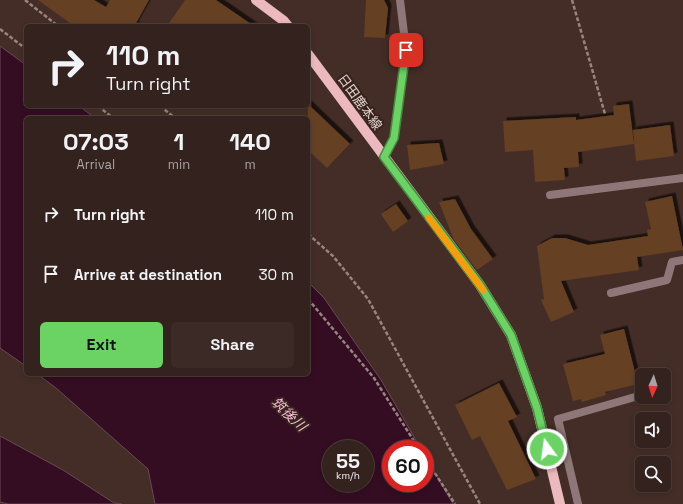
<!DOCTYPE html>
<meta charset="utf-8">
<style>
:root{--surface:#33221d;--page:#3b2a26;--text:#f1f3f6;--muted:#a9a4a4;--line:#4e3f3b;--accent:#6ad363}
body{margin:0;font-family:"Space Grotesk","Noto Sans JP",sans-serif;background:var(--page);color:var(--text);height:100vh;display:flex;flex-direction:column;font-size:15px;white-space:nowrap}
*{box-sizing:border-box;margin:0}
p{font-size:13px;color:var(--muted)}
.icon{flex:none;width:22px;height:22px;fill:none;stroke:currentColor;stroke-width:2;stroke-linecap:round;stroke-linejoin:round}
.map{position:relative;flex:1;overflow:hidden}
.drawer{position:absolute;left:24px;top:116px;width:286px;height:260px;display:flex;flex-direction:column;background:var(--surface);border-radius:6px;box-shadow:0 2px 6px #0003,0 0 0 1px var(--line)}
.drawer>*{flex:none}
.hud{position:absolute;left:24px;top:24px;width:286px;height:84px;border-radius:6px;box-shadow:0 2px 6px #0003,0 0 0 1px var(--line);background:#33221d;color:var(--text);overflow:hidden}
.needle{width:26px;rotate:184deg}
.buttons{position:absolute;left:635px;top:368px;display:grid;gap:8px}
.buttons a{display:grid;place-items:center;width:36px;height:36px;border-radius:6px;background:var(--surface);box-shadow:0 2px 6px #0003,0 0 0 1px var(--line);font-size:20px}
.speed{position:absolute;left:322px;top:440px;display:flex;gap:8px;font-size:20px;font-weight:700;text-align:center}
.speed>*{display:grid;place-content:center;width:52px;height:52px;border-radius:50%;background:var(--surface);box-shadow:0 2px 6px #0003,0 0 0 1px var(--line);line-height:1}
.speed small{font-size:10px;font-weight:400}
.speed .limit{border:6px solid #d22;background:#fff;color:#111}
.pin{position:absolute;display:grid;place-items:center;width:34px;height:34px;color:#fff;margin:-17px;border-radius:8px;box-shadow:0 2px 6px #0006}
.me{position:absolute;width:44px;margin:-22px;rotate:346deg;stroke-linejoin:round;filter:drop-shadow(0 0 3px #0008)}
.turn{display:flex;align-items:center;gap:14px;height:84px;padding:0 16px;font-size:18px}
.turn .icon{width:52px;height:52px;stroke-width:2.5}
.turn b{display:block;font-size:28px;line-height:34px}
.eta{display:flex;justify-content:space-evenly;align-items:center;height:68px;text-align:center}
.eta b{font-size:24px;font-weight:800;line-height:28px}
.cta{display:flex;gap:8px;margin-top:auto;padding:8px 16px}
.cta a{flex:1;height:46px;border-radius:6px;background:var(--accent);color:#111;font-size:16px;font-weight:800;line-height:46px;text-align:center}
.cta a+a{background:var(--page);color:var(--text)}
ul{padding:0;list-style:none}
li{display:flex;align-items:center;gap:12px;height:60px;padding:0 16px}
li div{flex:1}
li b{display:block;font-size:15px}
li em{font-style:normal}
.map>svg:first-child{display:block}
.water{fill:#340d22;stroke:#684956;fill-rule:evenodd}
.building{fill:#663f24;filter:url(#shadow)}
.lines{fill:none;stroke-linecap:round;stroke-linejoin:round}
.path{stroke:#988580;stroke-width:2.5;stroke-dasharray:4 2;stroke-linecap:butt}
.minor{stroke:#8f7779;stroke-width:8}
.primary{stroke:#ebb9be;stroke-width:10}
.route-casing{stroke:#458940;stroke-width:10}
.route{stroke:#6ad363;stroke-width:7}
.slow{stroke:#f59e0b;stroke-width:7}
.labels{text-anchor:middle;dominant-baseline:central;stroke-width:4;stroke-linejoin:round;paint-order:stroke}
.street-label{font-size:13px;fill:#e3d4d0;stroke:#39231e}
.water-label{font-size:14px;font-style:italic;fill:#fabdd9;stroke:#39231e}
</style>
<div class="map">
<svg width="683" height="504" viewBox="0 0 683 504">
<defs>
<filter id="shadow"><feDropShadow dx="3.5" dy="-3.5" stdDeviation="0" flood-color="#0009"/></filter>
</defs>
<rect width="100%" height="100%" fill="#442d27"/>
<g class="water">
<polygon points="0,46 26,65 26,106 79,106 95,118 26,118 26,366 0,348"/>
<path d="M308 282 324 298 381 380 421 449H391V483H425V456L453 504H155L148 469 56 388 37 374H308ZM331 449H365V483H331Z"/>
<polygon points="0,436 63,470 114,503 122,504 8,504 0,502"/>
</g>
<g class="building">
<polygon points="38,0 94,0 106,7 110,0 149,0 135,25 137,26 74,26"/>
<polygon points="185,0 216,0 254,26 167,26"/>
<polygon points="366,0 384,0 388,8 385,38 364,37"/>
<polygon points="308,104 350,144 327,168 308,150"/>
<polygon points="629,104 634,144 578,152 579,167 564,168 565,180 535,182 533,150 505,152 503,121 576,117 576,120 614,115 613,106"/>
<polygon points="670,125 674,156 636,161 633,130"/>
<polygon points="439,143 444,164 410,170 407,145"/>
<polygon points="672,196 683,250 637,257 639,270 561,281 574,312 551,322 541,300 544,299 537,246 552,238 565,238 588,245 648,236 647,230 651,229 645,202"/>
<polygon points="455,199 471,229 493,259 477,270 454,240 439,202"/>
<polygon points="396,204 408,221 393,232 381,214"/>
<polygon points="624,329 638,384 605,392 606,395 582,402 581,399 573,401 563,364 605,354 600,335"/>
<polygon points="499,383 517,417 508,421 536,479 507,490 480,436 472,440 455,405"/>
</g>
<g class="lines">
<g class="path">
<polyline points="25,0 58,26"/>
<polyline points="572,0 605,114"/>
<polyline points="0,29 26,49"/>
<polyline points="98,106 113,118"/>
<polyline points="160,106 175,118"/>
<polyline points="308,234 333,256 368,299 480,504"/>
<polyline points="308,299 374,378 419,449"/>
<polyline points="425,458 455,504"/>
</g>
<g class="minor">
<polyline points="384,157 394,138 406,50 400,0"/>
<polyline points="550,195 683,178"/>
<polyline points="611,293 667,280 672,262 683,260"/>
<polyline points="664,388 667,387"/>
<polyline points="578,504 558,419 642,395"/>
</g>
<g class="primary">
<polyline points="256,0 284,21 288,26"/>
<polyline points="308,54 480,285 511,335 537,408 560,504"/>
</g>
</g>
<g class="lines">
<defs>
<polyline id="route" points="406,50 394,138 384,157 480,285 511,335 537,408 547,449"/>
</defs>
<use href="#route" class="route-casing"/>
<use href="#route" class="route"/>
<polyline class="slow" points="429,218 483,290"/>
</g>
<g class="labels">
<g class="street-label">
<text transform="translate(360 102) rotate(54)">日田鹿本線</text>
</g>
<g class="water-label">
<text transform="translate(289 414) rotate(43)">筑後川</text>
</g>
</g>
</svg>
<div class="buttons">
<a><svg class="needle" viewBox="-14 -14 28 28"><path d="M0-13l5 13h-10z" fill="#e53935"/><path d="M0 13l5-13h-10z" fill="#a9a4a4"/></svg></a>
<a><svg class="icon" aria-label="sound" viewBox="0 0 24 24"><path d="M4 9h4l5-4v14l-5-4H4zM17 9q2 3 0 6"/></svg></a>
<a><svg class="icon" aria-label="search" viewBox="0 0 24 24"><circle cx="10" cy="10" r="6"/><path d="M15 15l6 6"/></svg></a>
</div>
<div class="speed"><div>55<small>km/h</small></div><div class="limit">60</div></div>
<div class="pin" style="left:406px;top:50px;background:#d93025"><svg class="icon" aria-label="arrive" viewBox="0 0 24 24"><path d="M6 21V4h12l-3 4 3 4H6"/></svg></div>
<svg class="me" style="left:547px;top:449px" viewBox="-20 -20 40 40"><circle r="17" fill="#6ad363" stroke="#fff" stroke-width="3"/><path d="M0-11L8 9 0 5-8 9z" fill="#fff"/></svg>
<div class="hud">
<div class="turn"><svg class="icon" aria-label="right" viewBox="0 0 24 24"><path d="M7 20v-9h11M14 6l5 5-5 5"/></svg><div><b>110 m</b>Turn right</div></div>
</div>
<section class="drawer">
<div class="eta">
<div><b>07:03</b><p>Arrival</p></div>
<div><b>1</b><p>min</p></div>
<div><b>140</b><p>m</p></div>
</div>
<ul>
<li><svg class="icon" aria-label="right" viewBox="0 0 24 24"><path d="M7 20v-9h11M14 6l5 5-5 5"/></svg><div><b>Turn right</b></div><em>110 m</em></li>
<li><svg class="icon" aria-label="arrive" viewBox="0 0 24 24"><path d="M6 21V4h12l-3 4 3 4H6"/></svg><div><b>Arrive at destination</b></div><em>30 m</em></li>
</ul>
<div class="cta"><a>Exit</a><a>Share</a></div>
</section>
</div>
